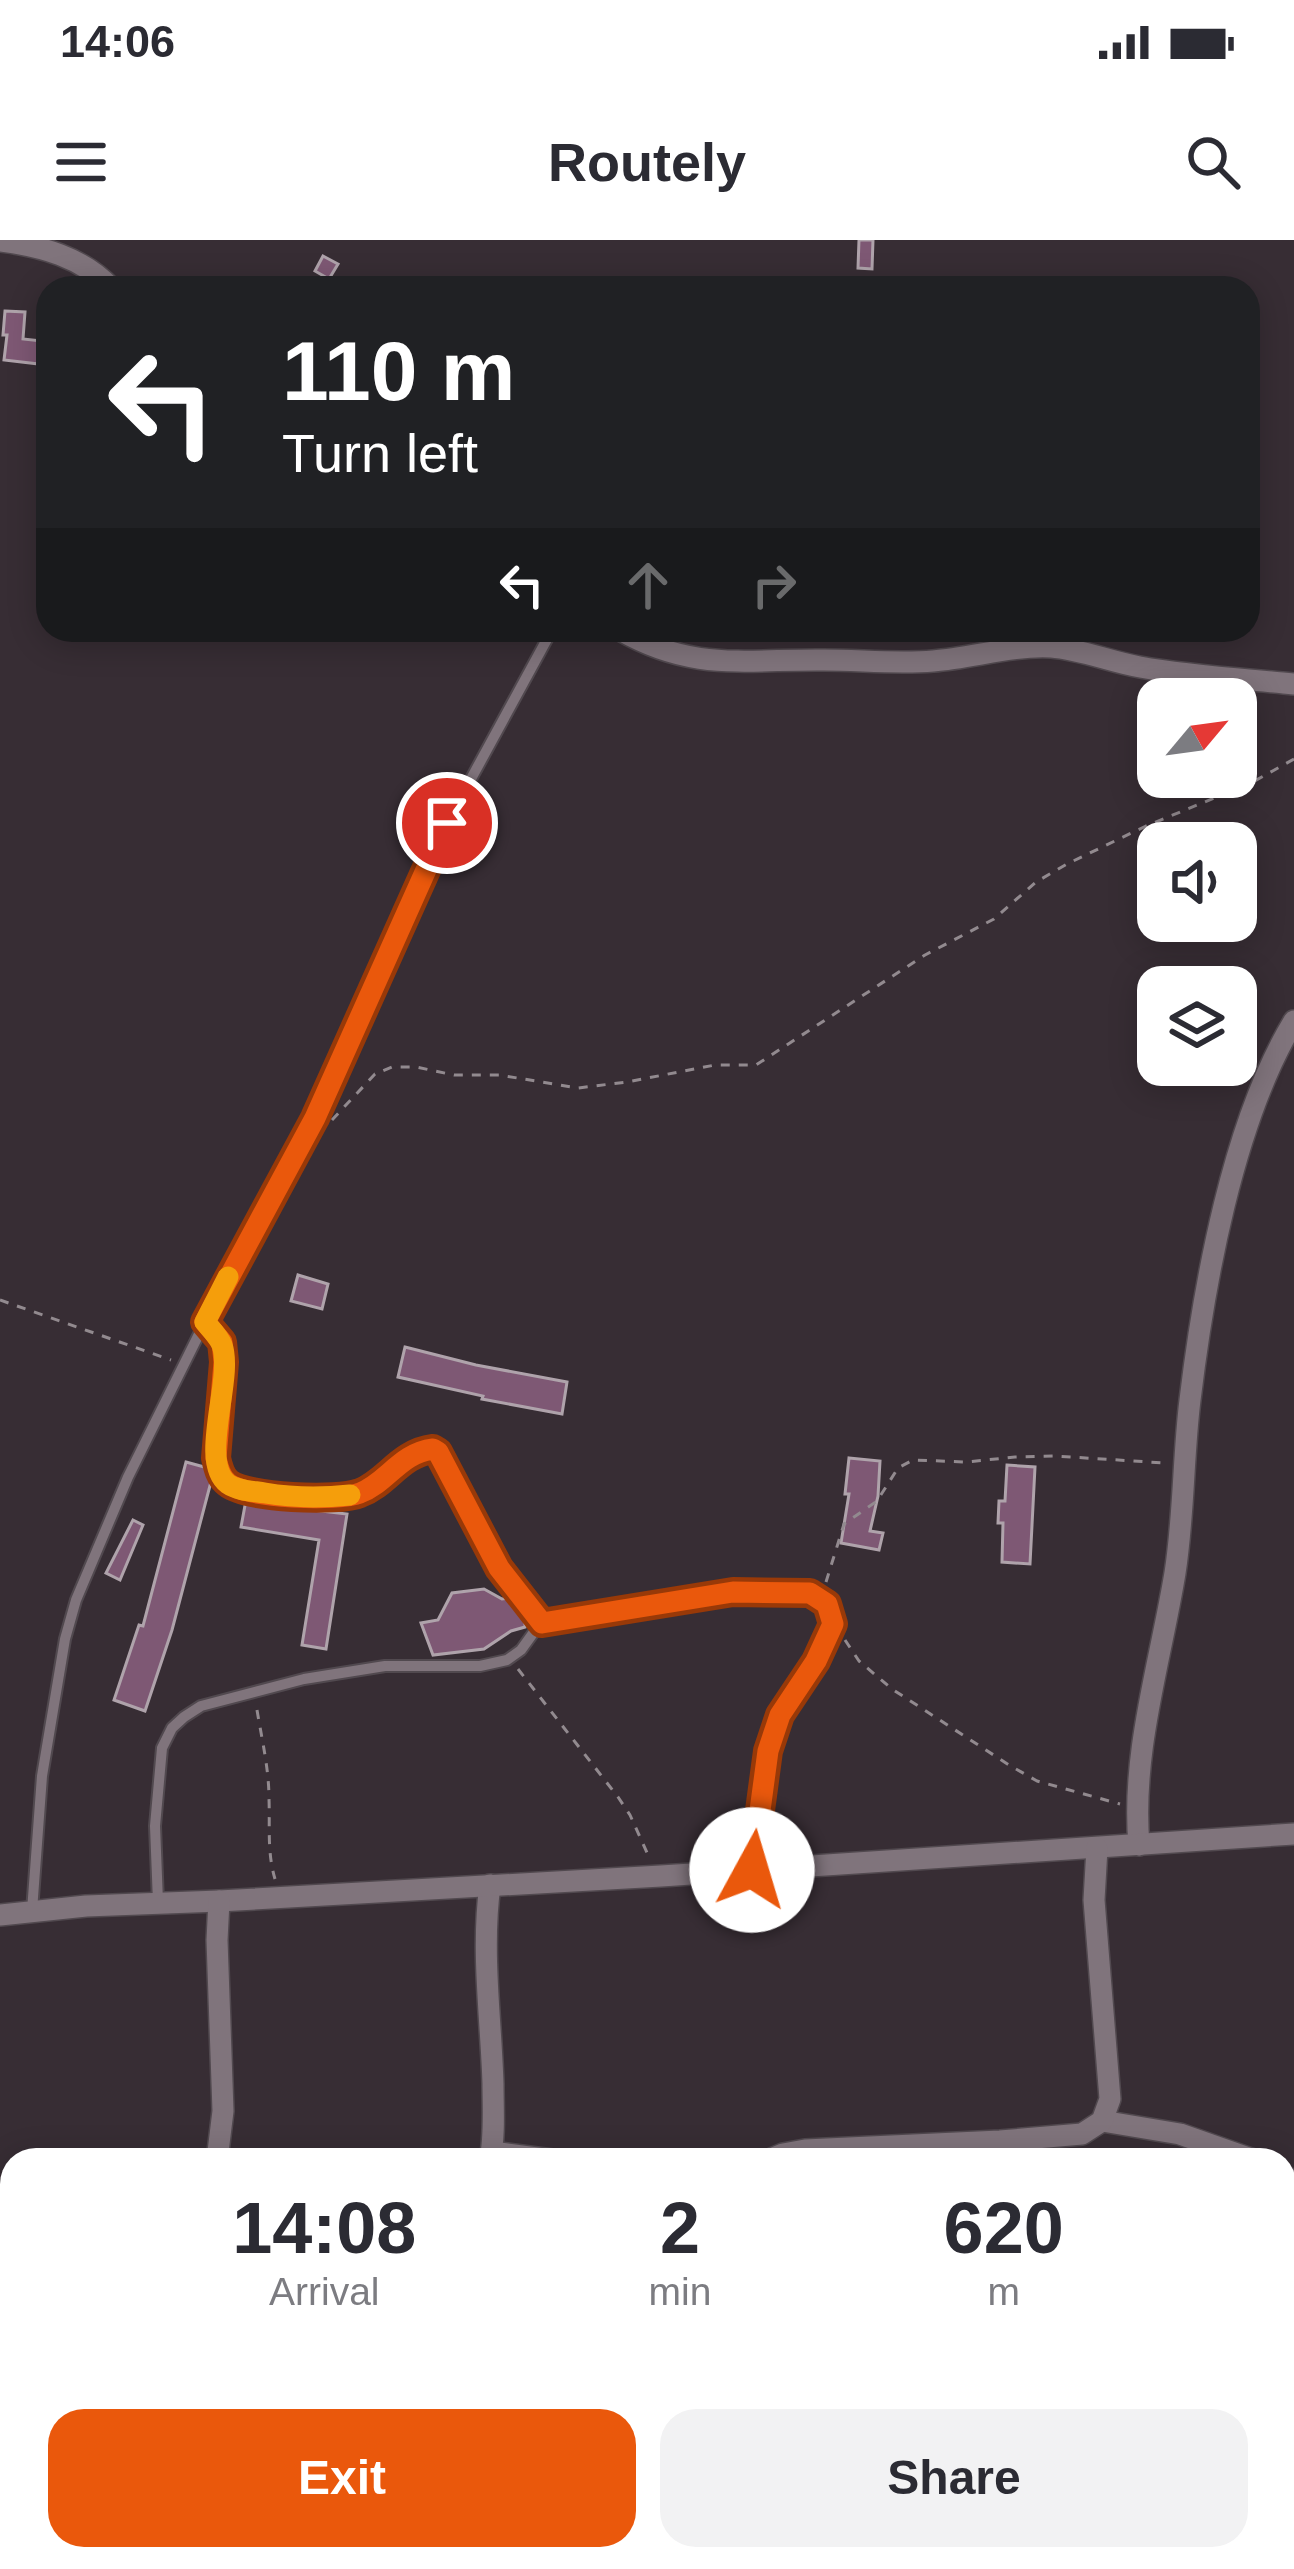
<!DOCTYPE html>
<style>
:root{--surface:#fff;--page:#f2f2f3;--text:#2b2b33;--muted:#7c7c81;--accent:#ea580c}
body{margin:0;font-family:Arial,sans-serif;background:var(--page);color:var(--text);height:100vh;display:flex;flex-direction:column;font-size:45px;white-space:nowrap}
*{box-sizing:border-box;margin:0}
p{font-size:39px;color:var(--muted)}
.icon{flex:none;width:66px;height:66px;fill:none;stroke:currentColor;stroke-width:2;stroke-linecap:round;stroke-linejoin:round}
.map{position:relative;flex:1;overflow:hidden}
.side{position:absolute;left:0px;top:1908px;width:1296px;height:423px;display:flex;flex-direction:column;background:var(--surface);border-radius:36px 36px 0 0;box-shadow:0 6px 30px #0003}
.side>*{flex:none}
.guide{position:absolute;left:36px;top:36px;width:1224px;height:366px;border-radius:36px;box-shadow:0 6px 30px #0003;background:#202124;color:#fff;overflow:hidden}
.needle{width:78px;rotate:61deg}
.controls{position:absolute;left:1137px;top:438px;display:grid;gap:24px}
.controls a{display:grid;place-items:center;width:120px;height:120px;border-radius:24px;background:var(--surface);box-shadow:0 6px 30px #0003;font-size:60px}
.pin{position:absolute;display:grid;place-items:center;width:102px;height:102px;color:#fff;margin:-51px;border:6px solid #fff;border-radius:50%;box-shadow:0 3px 12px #0007}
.me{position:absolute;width:132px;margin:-66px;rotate:6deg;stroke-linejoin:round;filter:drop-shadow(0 0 9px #0008)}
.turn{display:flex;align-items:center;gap:42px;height:252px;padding:0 48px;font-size:54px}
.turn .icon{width:156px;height:156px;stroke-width:2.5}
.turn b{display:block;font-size:84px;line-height:102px}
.lanes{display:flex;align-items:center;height:114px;padding:0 48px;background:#0003;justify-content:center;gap:60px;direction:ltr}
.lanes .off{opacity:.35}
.eta{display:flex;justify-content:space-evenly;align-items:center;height:204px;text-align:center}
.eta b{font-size:72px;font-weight:700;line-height:84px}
.button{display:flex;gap:24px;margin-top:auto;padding:24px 48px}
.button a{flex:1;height:138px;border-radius:36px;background:var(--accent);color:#fff;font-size:48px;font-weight:700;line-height:138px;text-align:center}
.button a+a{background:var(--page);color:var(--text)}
.status{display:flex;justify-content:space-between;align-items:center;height:84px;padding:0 60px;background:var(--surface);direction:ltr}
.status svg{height:33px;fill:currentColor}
header{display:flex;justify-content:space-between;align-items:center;height:156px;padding:0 48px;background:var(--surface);font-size:54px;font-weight:700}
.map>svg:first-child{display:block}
.building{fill:#7e5874;stroke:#afa3ab;stroke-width:3}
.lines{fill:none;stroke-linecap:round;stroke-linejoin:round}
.service-casing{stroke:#51494f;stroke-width:14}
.minor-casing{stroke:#51494f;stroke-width:24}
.path{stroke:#928a8f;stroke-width:3;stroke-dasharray:9 9;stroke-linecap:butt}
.service{stroke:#80747c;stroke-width:10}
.minor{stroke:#80747c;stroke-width:21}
.route-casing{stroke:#983908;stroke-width:30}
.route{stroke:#ea580c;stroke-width:21}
.slow{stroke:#f59e0b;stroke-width:21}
</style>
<div class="status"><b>14:06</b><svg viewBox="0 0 49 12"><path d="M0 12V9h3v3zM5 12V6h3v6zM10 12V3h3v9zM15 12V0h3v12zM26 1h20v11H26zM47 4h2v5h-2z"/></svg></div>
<header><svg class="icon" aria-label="menu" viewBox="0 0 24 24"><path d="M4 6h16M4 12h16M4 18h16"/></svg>Routely<svg class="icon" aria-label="search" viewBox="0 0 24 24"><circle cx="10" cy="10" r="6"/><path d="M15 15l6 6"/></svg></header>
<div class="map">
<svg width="1294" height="2329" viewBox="0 0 1294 2329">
<rect width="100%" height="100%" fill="#372d34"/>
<g class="building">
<polygon points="859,0 873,0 872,29 858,28"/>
<polygon points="323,16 338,24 329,39 315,31"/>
<polygon points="5,71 25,72 23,99 42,101 39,124 4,120 7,95 3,95"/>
<polygon points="298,1035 328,1044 322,1069 291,1061"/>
<polygon points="405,1107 476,1125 567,1142 562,1174 482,1159 483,1156 398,1137"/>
<polygon points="849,1218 880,1221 878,1256 870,1291 883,1293 879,1310 841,1303 849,1254 845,1254"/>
<polygon points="186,1222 208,1228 212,1238 172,1390 145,1471 114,1460 139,1385 143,1386"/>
<polygon points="1007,1225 1035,1227 1030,1324 1002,1322 1003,1283 998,1283 999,1261 1005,1261"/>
<polygon points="246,1260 278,1266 347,1274 326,1409 302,1405 319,1300 241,1287"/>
<polygon points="133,1280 143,1285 120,1340 106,1333"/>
<polygon points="484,1349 502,1359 510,1358 525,1378 525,1387 511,1391 484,1409 433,1415 421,1383 438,1380 452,1353"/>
</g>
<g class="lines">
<defs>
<g id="service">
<path d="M542 1383 499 1329 482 1301 438 1212 433 1209 412 1215 365 1251C325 1265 269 1259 230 1245L218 1230 216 1218 224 1122 222 1102 205 1082 315 878 447 583 552 390"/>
<path d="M158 1662 155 1586 162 1508 172 1488 184 1477 201 1466 304 1439 385 1426H480L507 1420 521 1410 539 1385 548 1380 733 1352 810 1353 827 1363 833 1384C819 1417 797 1443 781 1474 758 1520 757 1579 752 1630"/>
<polyline points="32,1671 42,1536 65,1399 76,1360 128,1237 205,1082"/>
</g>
<g id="minor">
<path d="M0 1C41 6 82 17 111 48"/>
<path d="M620 390C693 432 745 419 824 420 860 420 897 424 933 421 973 418 1011 405 1051 407 1080 409 1111 422 1140 427 1190 436 1243 439 1294 444"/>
<path d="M1139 1605C1131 1513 1160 1424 1175 1333 1184 1276 1183 1217 1190 1160 1204 1044 1233 881 1294 781"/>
<path d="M490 1645C481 1711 491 1778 493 1844 493 1869 495 1895 490 1920"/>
<polyline points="0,1675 86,1666 219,1661 661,1636 1294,1594"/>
<polyline points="1102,1881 1180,1894 1254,1920"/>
<polyline points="492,1912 552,1920"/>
<polyline points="217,1920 223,1871 217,1700 219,1661"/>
<polyline points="724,1920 769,1920"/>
<polyline points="769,1920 783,1914 805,1910 1000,1901 1082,1894 1102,1881 1110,1859 1094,1660 1097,1608"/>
<polyline points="1284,1936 1294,1942"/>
<polyline points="0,1976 12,1975"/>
<polyline points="1284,1997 1294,1977"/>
<polyline points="1284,2313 1294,2294"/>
<polyline points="435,2319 455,2329"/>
<polyline points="135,2329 138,2319"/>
<polyline points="675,2329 677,2319"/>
<polyline points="1141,2329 1144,2319"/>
</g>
</defs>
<use href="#service" class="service-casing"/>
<use href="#minor" class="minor-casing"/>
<g class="path">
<polyline points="332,880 375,834 392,827 416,827 454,835 499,835 578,848 627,842 715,825 756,825 925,715 994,679 1036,642 1067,624 1146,586 1251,543 1294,519"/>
<polyline points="0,1060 171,1120"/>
<polyline points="826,1342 844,1284 877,1261 898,1228 913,1220 966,1222 1015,1217 1055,1216 1165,1223"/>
<polyline points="845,1400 859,1421 892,1449 1009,1525 1037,1541 1120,1564"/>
<polyline points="518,1429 618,1557 630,1575 649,1617"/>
<path d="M257 1470C262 1500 269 1529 269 1559 270 1587 267 1612 275 1639"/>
</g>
<use href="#service" class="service"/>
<use href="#minor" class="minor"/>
</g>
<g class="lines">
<defs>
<path id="route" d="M447 583 315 878 205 1082 222 1102 224 1122 216 1218C218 1227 220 1237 228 1243 246 1258 338 1262 360 1253 387 1243 400 1213 433 1209L438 1212 499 1328 542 1383 733 1352 810 1353 827 1364 833 1384 816 1421 780 1475 768 1511 752 1630"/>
</defs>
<use href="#route" class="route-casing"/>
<use href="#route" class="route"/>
<path class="slow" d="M228 1037 205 1082C211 1089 219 1097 222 1105 234 1139 198 1221 228 1244 238 1251 253 1251 265 1253 294 1258 321 1258 350 1255"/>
</g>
</svg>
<div class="controls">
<a><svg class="needle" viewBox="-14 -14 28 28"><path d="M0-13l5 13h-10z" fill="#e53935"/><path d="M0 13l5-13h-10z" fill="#7c7c81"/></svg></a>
<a><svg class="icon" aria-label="sound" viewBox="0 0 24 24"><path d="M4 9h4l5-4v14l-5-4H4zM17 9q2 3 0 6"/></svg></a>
<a><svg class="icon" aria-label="layers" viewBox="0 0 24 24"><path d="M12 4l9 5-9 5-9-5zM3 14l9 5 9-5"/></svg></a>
</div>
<div class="pin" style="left:447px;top:583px;background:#d93025"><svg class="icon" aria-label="arrive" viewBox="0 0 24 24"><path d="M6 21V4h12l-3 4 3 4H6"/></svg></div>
<svg class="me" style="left:752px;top:1630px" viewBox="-20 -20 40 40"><circle r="19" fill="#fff"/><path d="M0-13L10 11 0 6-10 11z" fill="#ea580c"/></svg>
<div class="guide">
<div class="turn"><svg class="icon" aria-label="left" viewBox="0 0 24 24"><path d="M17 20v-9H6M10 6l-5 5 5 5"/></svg><div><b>110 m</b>Turn left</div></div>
<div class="lanes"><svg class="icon" aria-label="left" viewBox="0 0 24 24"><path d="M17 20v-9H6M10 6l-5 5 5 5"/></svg><svg class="icon off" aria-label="ahead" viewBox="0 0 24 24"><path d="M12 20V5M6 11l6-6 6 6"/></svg><svg class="icon off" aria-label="right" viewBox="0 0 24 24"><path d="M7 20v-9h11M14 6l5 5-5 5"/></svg></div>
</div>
<section class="side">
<div class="eta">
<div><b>14:08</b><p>Arrival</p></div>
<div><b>2</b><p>min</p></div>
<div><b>620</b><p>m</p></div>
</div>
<div class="button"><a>Exit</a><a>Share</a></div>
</section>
</div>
